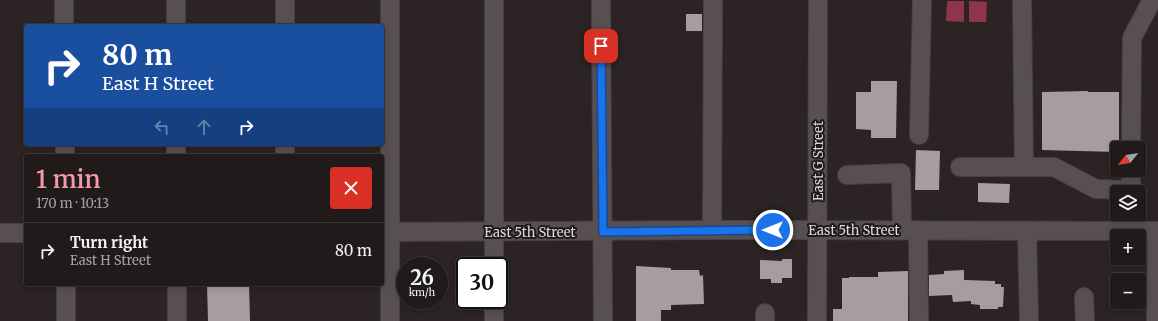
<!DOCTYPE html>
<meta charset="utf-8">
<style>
:root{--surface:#201a1b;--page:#2d2728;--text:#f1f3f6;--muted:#a2a1a3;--line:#3d383a;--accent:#f39aaa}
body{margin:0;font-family:Merriweather,serif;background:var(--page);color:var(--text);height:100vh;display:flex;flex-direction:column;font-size:15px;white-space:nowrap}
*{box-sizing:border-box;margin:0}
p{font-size:13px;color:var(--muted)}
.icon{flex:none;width:22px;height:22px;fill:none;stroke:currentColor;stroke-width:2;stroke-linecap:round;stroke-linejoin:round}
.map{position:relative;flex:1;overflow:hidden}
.sheet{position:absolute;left:24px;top:154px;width:360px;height:132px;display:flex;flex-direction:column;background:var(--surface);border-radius:4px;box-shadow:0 2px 6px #0003,0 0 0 1px var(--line)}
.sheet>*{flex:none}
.banner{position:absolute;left:24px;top:24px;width:360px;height:122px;border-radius:4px;box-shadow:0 2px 6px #0003,0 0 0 1px var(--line);background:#1a4fa0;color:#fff;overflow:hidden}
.needle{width:26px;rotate:240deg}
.tools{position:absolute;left:1110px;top:141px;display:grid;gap:8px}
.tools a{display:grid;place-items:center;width:36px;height:36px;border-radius:4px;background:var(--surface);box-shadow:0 2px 6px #0003,0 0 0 1px var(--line);font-size:20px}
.speed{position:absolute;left:396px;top:257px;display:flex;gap:8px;font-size:20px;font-weight:700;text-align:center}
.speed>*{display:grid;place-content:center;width:52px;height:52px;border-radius:50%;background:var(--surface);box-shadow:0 2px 6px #0003,0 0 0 1px var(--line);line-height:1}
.speed small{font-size:10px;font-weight:400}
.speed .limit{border:2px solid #111;border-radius:6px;background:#fff;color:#111}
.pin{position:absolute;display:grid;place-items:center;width:34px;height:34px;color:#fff;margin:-17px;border-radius:8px;box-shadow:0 2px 6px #0006}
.me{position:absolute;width:44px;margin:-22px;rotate:270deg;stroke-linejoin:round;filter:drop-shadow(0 0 3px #0008)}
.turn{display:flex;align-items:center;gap:14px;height:84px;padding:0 12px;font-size:18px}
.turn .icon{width:52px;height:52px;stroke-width:2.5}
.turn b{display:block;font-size:28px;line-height:34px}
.lanes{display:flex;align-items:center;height:38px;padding:0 12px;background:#0003;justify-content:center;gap:20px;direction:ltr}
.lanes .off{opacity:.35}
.round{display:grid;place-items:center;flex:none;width:42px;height:42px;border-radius:4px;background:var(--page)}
.overview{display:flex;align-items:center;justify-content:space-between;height:68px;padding:0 12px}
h1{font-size:24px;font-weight:600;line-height:30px;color:var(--accent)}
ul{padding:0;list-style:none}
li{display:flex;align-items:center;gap:12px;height:56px;padding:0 12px;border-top:1px solid var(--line)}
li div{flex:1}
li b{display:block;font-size:15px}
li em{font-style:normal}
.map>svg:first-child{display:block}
.water{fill:#90344b}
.building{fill:#a79d9f}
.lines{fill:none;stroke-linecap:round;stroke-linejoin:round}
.minor-casing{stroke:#484142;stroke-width:20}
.minor{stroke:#584f50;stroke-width:18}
.route-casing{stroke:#114b97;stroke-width:10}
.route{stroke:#1a73e8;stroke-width:7}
.labels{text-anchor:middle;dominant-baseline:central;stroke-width:4;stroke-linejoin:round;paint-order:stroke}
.street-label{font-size:13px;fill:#ddd8d9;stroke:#211a1b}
</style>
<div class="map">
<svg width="1158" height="321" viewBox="0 0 1158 321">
<rect width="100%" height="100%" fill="#2b2324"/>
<g class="water">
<polygon points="947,1 964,1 964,22 946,21"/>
<polygon points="969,1 987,2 986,22 969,22"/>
</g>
<g class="building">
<rect x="686" y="14" width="16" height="17"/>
<polygon points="871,81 897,81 896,138 871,138 871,130 856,129 856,92 871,92"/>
<polygon points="1088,91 1088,92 1119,92 1119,148 1117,148 1117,152 1042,150 1042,92"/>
<polygon points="916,150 940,151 939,190 915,190"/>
<polygon points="978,183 1010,184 1009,203 978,202"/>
<polygon points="782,259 792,259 792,278 782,278 782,283 771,283 771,279 760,279 760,260 782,261"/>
<polygon points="636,266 671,268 671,270 699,270 700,276 703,275 704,304 671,305 671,310 661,310 661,321 636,321"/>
<polygon points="964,270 964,280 995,281 995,284 1001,284 1001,287 1004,287 1003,307 998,307 998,309 980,309 980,305 971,304 971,301 953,302 952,295 929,296 929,275 944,274 944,271"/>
<polygon points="908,271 908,321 833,321 833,309 842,309 842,278 849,278 849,277 878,277 878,272"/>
<polygon points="207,284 249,284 250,321 208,321"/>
</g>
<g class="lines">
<defs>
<g id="minor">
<polyline points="64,0 64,26"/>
<polyline points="176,0 176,26"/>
<polyline points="390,0 390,321"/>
<polyline points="494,0 494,266"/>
<polyline points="601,0 603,321"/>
<polyline points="1022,0 1024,167"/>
<polyline points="285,26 285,0"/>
<polyline points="919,135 922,0"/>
<polyline points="65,144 65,156"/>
<polyline points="176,144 176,156"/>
<polyline points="1131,148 1132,38 1152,0"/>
<polyline points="285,156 285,144"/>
<polyline points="960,167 1054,167 1096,189 1131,190 1131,170"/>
<polyline points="847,175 901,173 902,230"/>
<polyline points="1132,214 1132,231"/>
<polyline points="712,230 713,0"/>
<polyline points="918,230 919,321"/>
<polyline points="1027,231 1029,321"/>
<polyline points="382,232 712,230 1158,231"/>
<polyline points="0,233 26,233"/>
<polyline points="177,284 177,321"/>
<polyline points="1084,297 1085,321"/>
<polyline points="494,300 494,321"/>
<polyline points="765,313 765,321"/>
<polyline points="66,321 66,284"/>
<polyline points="817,321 818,0"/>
<polyline points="1156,321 1157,231"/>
</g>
</defs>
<use href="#minor" class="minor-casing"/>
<use href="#minor" class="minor"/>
</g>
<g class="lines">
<defs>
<polyline id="route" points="601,46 603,232 773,230"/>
</defs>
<use href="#route" class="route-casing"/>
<use href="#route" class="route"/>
</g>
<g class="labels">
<g class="street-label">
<text transform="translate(818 161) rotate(-90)">East G Street</text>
<text x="854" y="230">East 5th Street</text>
<text x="530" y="232">East 5th Street</text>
</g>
</g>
</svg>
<div class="tools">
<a><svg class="needle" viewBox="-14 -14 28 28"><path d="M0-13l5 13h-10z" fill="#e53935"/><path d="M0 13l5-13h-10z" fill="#a2a1a3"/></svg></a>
<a><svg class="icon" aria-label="layers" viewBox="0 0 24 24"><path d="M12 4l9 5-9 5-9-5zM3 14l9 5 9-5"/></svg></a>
<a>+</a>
<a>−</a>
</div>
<div class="speed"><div>26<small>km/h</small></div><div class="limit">30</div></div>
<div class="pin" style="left:601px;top:46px;background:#d93025"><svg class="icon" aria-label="arrive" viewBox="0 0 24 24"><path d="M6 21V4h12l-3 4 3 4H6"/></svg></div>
<svg class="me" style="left:773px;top:230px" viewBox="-20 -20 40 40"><circle r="17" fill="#1a73e8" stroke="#fff" stroke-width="3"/><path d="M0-11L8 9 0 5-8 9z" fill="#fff"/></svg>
<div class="banner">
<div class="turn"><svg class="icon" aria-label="right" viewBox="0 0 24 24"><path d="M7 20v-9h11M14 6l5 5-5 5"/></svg><div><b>80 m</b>East H Street</div></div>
<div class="lanes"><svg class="icon off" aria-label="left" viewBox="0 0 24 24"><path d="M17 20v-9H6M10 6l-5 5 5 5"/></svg><svg class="icon off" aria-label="ahead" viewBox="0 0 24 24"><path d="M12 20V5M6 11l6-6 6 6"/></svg><svg class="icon" aria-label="right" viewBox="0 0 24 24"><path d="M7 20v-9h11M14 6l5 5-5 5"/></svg></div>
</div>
<section class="sheet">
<div class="overview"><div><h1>1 min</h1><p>170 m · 10:13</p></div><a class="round" style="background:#d93025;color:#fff"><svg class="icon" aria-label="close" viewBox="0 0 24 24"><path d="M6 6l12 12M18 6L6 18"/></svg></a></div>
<ul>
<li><svg class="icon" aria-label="right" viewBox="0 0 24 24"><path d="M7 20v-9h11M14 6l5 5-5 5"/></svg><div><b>Turn right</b><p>East H Street</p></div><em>80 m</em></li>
</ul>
</section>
</div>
